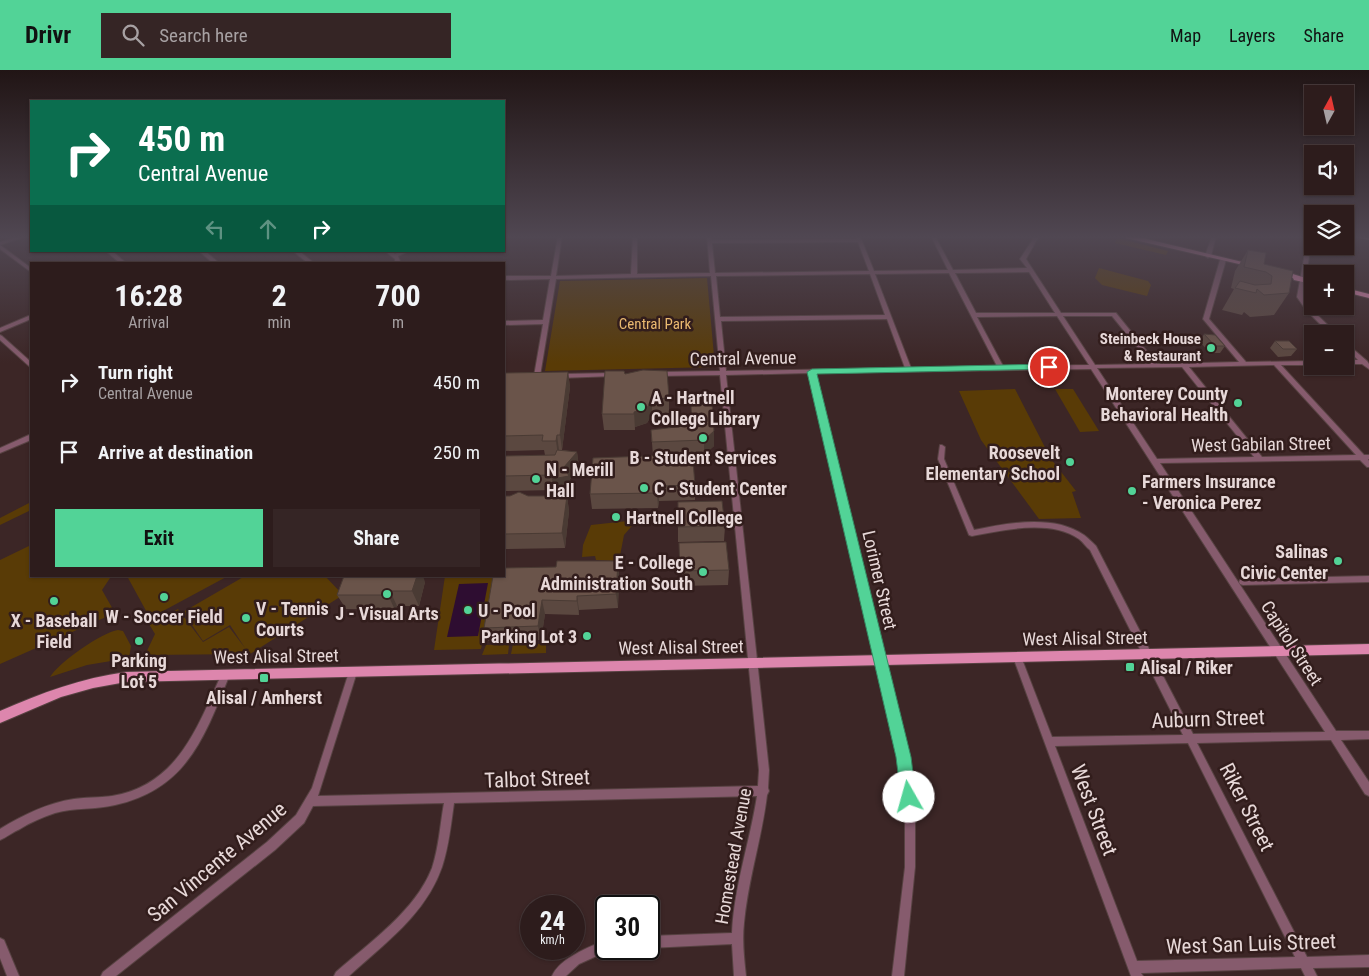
<!DOCTYPE html>
<meta charset="utf-8">
<style>
:root{--surface:#2d1c1c;--page:#352525;--text:#f1f3f6;--muted:#a7a1a3;--line:#483a3b;--accent:#52d397}
body{margin:0;font-family:"Roboto Condensed",sans-serif;background:var(--page);color:var(--text);height:100vh;display:flex;flex-direction:column;font-size:19px;white-space:nowrap}
*{box-sizing:border-box;margin:0}
p{font-size:16px;color:var(--muted)}
.icon{flex:none;width:28px;height:28px;fill:none;stroke:currentColor;stroke-width:2;stroke-linecap:round;stroke-linejoin:round}
.map{position:relative;flex:1;overflow:hidden}
.drawer{position:absolute;left:30px;top:192px;width:475px;height:315px;display:flex;flex-direction:column;background:var(--surface);border-radius:0px;box-shadow:0 1px 4px #0004,0 0 0 1px var(--line)}
.drawer>*{flex:none}
.banner{position:absolute;left:30px;top:30px;width:475px;height:152px;border-radius:0px;box-shadow:0 1px 4px #0004,0 0 0 1px var(--line);background:#0b6e4f;color:#fff;overflow:hidden}
.needle{width:32px;rotate:8deg}
.tools{position:absolute;left:1304px;top:15px;display:grid;gap:10px}
.tools a{display:grid;place-items:center;width:50px;height:50px;border-radius:0px;background:var(--surface);box-shadow:0 1px 4px #0004,0 0 0 1px var(--line);font-size:25px}
.speed{position:absolute;left:520px;top:825px;display:flex;gap:10px;font-size:25px;font-weight:700;text-align:center}
.speed>*{display:grid;place-content:center;width:65px;height:65px;border-radius:50%;background:var(--surface);box-shadow:0 1px 4px #0004,0 0 0 1px var(--line);line-height:1}
.speed small{font-size:12px;font-weight:400}
.speed .limit{border:2px solid #111;border-radius:8px;background:#fff;color:#111}
.pin{position:absolute;display:grid;place-items:center;width:42px;height:42px;color:#fff;margin:-21px;border:2px solid #fff;border-radius:50%;box-shadow:0 1px 5px #0007}
.me{position:absolute;width:55px;margin:-28px;rotate:353deg;stroke-linejoin:round;filter:drop-shadow(0 0 4px #0008)}
.turn{display:flex;align-items:center;gap:18px;height:105px;padding:0 25px;font-size:22px}
.turn .icon{width:65px;height:65px;stroke-width:2.5}
.turn b{display:block;font-size:35px;line-height:42px}
.lanes{display:flex;align-items:center;height:48px;padding:0 25px;background:#0003;justify-content:center;gap:25px;direction:ltr}
.lanes .off{opacity:.35}
.eta{display:flex;justify-content:space-evenly;align-items:center;height:85px;text-align:center}
.eta b{font-size:30px;font-weight:700;line-height:35px}
.action{display:flex;gap:10px;margin-top:auto;padding:10px 25px}
.action a{flex:1;height:58px;border-radius:0px;background:var(--accent);color:#111;font-size:20px;font-weight:700;line-height:58px;text-align:center}
.action a+a{background:var(--page);color:var(--text)}
ul{padding:0;list-style:none}
li{display:flex;align-items:center;gap:15px;height:70px;padding:0 25px}
li div{flex:1}
li b{display:block;font-size:19px}
li em{font-style:normal}
header{display:flex;align-items:center;gap:30px;box-sizing:border-box;height:70px;padding:0 25px;background:var(--accent);color:#111}
header strong{font-size:24px}
nav{display:flex;gap:28px;margin-inline-start:auto;font-size:18px}
.search{width:350px;height:45px;background:var(--page);display:flex;align-items:center;gap:12px;box-sizing:border-box;padding:0 18px;border-radius:0px;color:var(--muted);font-size:19px}
.map>svg:first-child{display:block}
.green{fill:#593b06}
.water{fill:#2e0d31}
.lines{fill:none;stroke-linecap:round;stroke-linejoin:round}
.minor-casing{stroke:#574242;stroke-width:2}
.major-casing{stroke:#574242;stroke-width:2}
.minor{fill:#865b6d;fill-rule:evenodd}
.major{fill:#dd86ad;fill-rule:evenodd}
.rail{stroke:#baa9a9;stroke-width:2}
.wall{fill:#5b4840}
.shaded-wall{fill:#4a3b34}
.building{fill:#6a544a;stroke:#4a3b34}
.route{fill:#52d397;stroke:#358962}
.poi-dot{fill:#52d397;stroke:#321d1c;stroke-width:2}
.labels{text-anchor:middle;dominant-baseline:central;stroke-width:5;stroke-linejoin:round;paint-order:stroke}
.far-park-label{font-size:15px;fill:#eab970;stroke:#321d1c}
.far-poi-label{font-size:15px;font-weight:bold;fill:#e7d8d8;stroke:#321d1c;text-anchor:end}
.street-label{font-size:18px;fill:#e7d8d8;stroke:#321d1c}
.poi-label{font-size:18px;font-weight:bold;fill:#e7d8d8;stroke:#321d1c;text-anchor:start}
.near-street-label{font-size:21px;fill:#e7d8d8;stroke:#321d1c}
</style>
<header>
<strong>Drivr</strong>
<div class="search"><svg class="icon" aria-label="search" viewBox="0 0 24 24"><circle cx="10" cy="10" r="6"/><path d="M15 15l6 6"/></svg>Search here</div>
<nav><a>Map</a><a>Layers</a><a>Share</a></nav>
</header>
<div class="map">
<svg width="1369" height="906" viewBox="0 0 1369 906">
<rect width="100%" height="100%" fill="#3c2626"/>
<g class="green">
<polygon points="1117,168 1168,181 1166,185 1115,173"/>
<polygon points="1099,198 1148,211 1151,215 1147,226 1102,215 1095,208"/>
<polygon points="707,208 715,297 545,301 560,211"/>
<polygon points="1015,319 1051,389 1076,421 1072,422 1081,448 1039,449 981,370 959,321"/>
<polygon points="1055,319 1073,319 1099,361 1080,362"/>
<polygon points="31,432 31,440 0,455 0,448"/>
<polygon points="637,450 624,465 619,491 596,490 595,486 582,487 583,475 591,455"/>
<polygon points="31,475 31,506 109,506 110,508 102,520 115,543 0,594 0,490"/>
<polygon points="127,506 228,506 150,548"/>
<polygon points="245,506 325,506 343,525 250,584 145,585 155,564 149,554 178,539 203,572 229,557 245,578 230,555 203,571 183,542"/>
<polygon points="445,506 498,506 488,569 483,570 481,579 434,580"/>
<path d="M118 560 123 561 131 576 129 588 87 595 50 607C58 593 102 562 118 560Z"/>
<polygon points="507,574 509,575 508,584 482,585 486,575"/>
<polygon points="513,574 546,574 546,583 511,584"/>
</g>
<polygon class="water" points="488,513 478,566 447,567 459,514"/>
<g class="lines">
<defs>
<g id="minor">
<polygon points="21,166 27,166 0,175 0,172"/>
<path d="M558 166H562L556 206 631 204 633 166H637V204L710 203 707 166H711L712 170 857 169 856 166H860L874 201 948 200 931 166H935L953 200 1027 198 1020 189 1035 166H1039L1026 189 1061 243H1116L1157 294 1239 292 1203 249 1220 190 1225 189 1226 190 1209 249 1246 292 1312 291V295H1281L1364 385H1369V389H1368L1369 391V397H1367L1360 390 1160 393 1336 661H1369V669L1341 670 1369 712V726L1365 724 1331 670 1197 673 1307 887 1369 885V897L1313 898 1317 906H1305L1301 898 1141 903 1143 906H1131L1013 587 1014 584 1017 583 1020 584 1052 667 1183 665 1090 480C1086 477 1083 472 1079 469 1050 449 1004 460 972 466L969 465 938 389 940 375H942L945 377 944 389 974 460C1008 453 1054 444 1084 465 1088 468 1092 472 1096 476L1193 664 1325 662 1091 299 815 303 882 575 913 713 915 741V797L904 906H892L905 797V741L903 713 874 575 809 303 726 305 769 700 768 718 769 721 767 725C762 768 748 809 744 853 742 871 744 888 746 906H734L732 874 649 878V866L732 863C734 817 750 771 757 726L454 733C451 754 449 776 442 797 426 844 384 874 349 906H334L336 902C369 873 416 840 432 798 439 777 440 755 444 733L313 736 304 753 275 780 116 906H101L103 902 267 772 296 745 312 718 349 602 350 599 353 598 356 599 357 602 318 726 758 716 759 700 720 305 657 306 654 304 657 302 720 301 711 206 556 209 540 306 537 308 535 307 534 306 543 254 504 255V251L543 250 550 209 504 210V206H551ZM858 172 869 201 715 203 712 173ZM1029 202 1055 243H976L955 203ZM949 203 997 296 911 298 875 204ZM870 204 885 245 720 247 716 206ZM1057 246 1089 295 1003 296 977 247ZM1063 246H1112L1151 294 1095 295ZM887 249 905 298 726 301 721 251ZM1274 295 1356 385 1262 387 1189 297ZM1182 297 1254 387 1157 389 1097 298ZM1188 673 1295 887 1137 891 1055 676Z"/>
<polygon points="1212,166 1216,166 1211,186 1208,188 1205,186"/>
<polygon points="1308,166 1312,167 1303,227 1310,238 1337,264 1330,264 1306,240 1297,227"/>
<polygon points="0,175 31,198 31,202 0,179"/>
<polygon points="106,181 112,181 127,194 121,194"/>
<polygon points="199,181 205,181 220,194 214,194"/>
<polygon points="293,181 299,181 315,194 309,194"/>
<polygon points="385,181 391,181 395,184 402,181 409,181 398,186 401,194 395,194 395,189"/>
<polygon points="31,245 31,249 0,262 0,258"/>
<polygon points="0,265 2,266 31,292 31,297 29,296 0,270"/>
<polygon points="1345,272 1367,291 1369,294 1369,299 1362,294 1345,294 1345,290 1358,290 1345,277"/>
<polygon points="613,303 616,305 615,306 560,308 557,306 560,304"/>
<polygon points="29,365 31,365 31,370 0,383 0,378"/>
<polygon points="1369,506 1369,512 1243,515 1240,514 1239,512 1240,510 1243,509"/>
<path d="M226 600 229 601 230 604C205 665 188 719 115 735 95 740 75 737 55 743 43 747 31 752 20 759 13 762 7 767 0 770V759C23 745 47 733 74 729 86 727 99 728 112 726 179 715 198 655 223 601Z"/>
<polygon points="0,868 4,870 19,906 7,906 0,888"/>
<path d="M606 870V879H611L610 880 579 894 566 906H552C560 888 589 877 606 870Z"/>
</g>
<g id="major">
<polygon points="1123,166 1134,166 1255,195 1252,197 1126,168"/>
<polygon points="1279,201 1283,201 1312,210 1312,214 1294,210 1293,208 1279,203"/>
<polygon points="1345,218 1369,224 1369,228 1345,222"/>
<path d="M1369 574V584L126 612 93 618 61 627 0 653V641C41 623 82 608 126 602Z"/>
</g>
</defs>
<use href="#minor" class="minor-casing"/>
<use href="#major" class="major-casing"/>
<use href="#minor" class="minor"/>
<use href="#major" class="major"/>
<polyline class="rail" points="1355,166 1369,169"/>
</g>
<g class="wall">
<polygon points="1248,180 1264,194 1289,223 1274,245 1250,247 1244,242 1242,245 1222,240 1234,219 1231,218 1235,201"/>
<polygon points="1204,264 1225,276 1220,283 1210,283 1200,272"/>
<polygon points="1275,271 1297,279 1291,286 1278,287 1270,278"/>
<polygon points="568,302 570,317 562,380 577,382 579,398 570,409 572,421 555,424 554,420 504,421 504,386 545,385 544,380 504,381 504,303"/>
<polygon points="625,304 669,328 669,343 652,344 647,353 635,357 635,360 604,360 602,344"/>
<polygon points="691,336 714,361 714,376 704,385 677,386 677,391 695,415 695,430 659,431 658,438 592,439 590,424 653,386 651,360 691,356"/>
<polygon points="504,426 567,426 569,441 565,478 504,479"/>
<polygon points="678,432 725,456 724,471 678,472"/>
<polygon points="679,473 729,500 728,515 680,516"/>
<polygon points="618,491 619,505 618,538 579,540 579,545 545,544 541,570 488,571 484,558"/>
<polygon points="425,512 419,536 397,536 395,540 346,539 337,525"/>
</g>
<g class="shaded-wall">
<polygon points="568,302 570,317 562,380 560,365"/>
<polygon points="652,329 652,344 647,353 635,357 635,360 634,342"/>
<polygon points="714,361 714,376 704,385 704,370"/>
<polygon points="557,365 559,380 558,386 556,371"/>
<polygon points="577,382 579,398 570,409 572,421 555,424 552,409"/>
<polygon points="658,416 659,431 658,438 657,423"/>
<polygon points="567,426 569,441 565,478 562,463"/>
<polygon points="618,491 619,505 618,538 616,524"/>
<polygon points="417,506 423,506 425,512 419,536 412,521"/>
<polygon points="390,521 397,536 395,540 388,525"/>
<polygon points="577,526 579,540 579,545 577,531"/>
<polygon points="542,530 545,544 541,570 538,556"/>
</g>
<g class="building">
<polygon points="1248,180 1266,183 1264,194 1293,201 1289,223 1264,225 1257,219 1256,223 1235,218 1240,211 1255,215 1271,214 1272,206 1266,202 1244,197"/>
<polygon points="1204,264 1215,265 1225,276 1215,276"/>
<polygon points="1275,271 1289,271 1297,279 1283,279"/>
<polygon points="643,300 667,301 669,328 652,329 647,338 634,342 634,344 602,344 605,301 624,301 625,304"/>
<polygon points="568,302 560,365 557,365 556,371 542,371 543,365 504,366 504,303"/>
<polygon points="712,333 714,361 704,370 652,372 651,360 692,355 691,336"/>
<polygon points="557,380 577,382 564,397 569,406 552,409 552,405 504,406 504,386 555,385"/>
<polygon points="677,385 677,391 693,391 695,415 658,416 657,423 590,424 593,388"/>
<polygon points="519,422 528,426 567,426 562,463 504,464 504,426 510,426"/>
<polygon points="722,431 725,456 678,457 678,432"/>
<polygon points="726,472 729,500 680,501 679,473"/>
<polygon points="557,491 618,491 616,524 577,526 577,531 542,530 538,556 484,558 493,506 504,506 504,498 556,497"/>
<polygon points="344,506 417,506 412,521 390,521 388,525 337,525"/>
</g>
<linearGradient id="sky" x2="0" y2="1"><stop stop-color="#211515"/><stop offset="0.57" stop-color="#504752"/><stop offset="1" stop-color="#504752" stop-opacity="0"/></linearGradient>
<rect width="1369" height="293" fill="url(#sky)"/>
<polygon class="route" points="1049,294 1054,297 1052,299 817,304 911,687 916,727 914,732 909,734 904,732 901,727 896,687 807,302 812,299"/>
<g class="poi-dot">
<circle cx="1211" cy="278" r="5"/>
<circle cx="1238" cy="333" r="5"/>
<circle cx="641" cy="337" r="5"/>
<circle cx="703" cy="368" r="5"/>
<circle cx="1070" cy="392" r="5"/>
<circle cx="536" cy="409" r="5"/>
<circle cx="644" cy="418" r="5"/>
<circle cx="1132" cy="421" r="5"/>
<circle cx="616" cy="447" r="5"/>
<circle cx="1338" cy="491" r="5"/>
<circle cx="703" cy="502" r="5"/>
<circle cx="387" cy="524" r="5"/>
<circle cx="164" cy="527" r="5"/>
<circle cx="54" cy="531" r="5"/>
<circle cx="468" cy="540" r="5"/>
<circle cx="246" cy="548" r="5"/>
<circle cx="587" cy="566" r="5"/>
<circle cx="139" cy="571" r="5"/>
<rect x="1125" y="592" width="10" height="10" rx="2.5"/>
<rect x="259" y="603" width="10" height="10" rx="2.5"/>
</g>
<g class="labels">
<g class="far-park-label">
<text x="655" y="254">Central Park</text>
</g>
<g class="far-poi-label">
<text x="1201" y="269">Steinbeck House<tspan x="1201" dy="17">&amp; Restaurant</tspan></text>
</g>
<g class="street-label">
<text transform="translate(743 288) rotate(-1)">Central Avenue</text>
<text transform="translate(1261 374) rotate(-1)">West Gabilan Street</text>
<text transform="translate(880 510) rotate(77)">Lorimer Street</text>
<text transform="translate(1085 568) rotate(-1)">West Alisal Street</text>
<text transform="translate(1292 573) rotate(57)">Capitol Street</text>
<text transform="translate(681 577) rotate(-1)">West Alisal Street</text>
<text transform="translate(276 586) rotate(-1)">West Alisal Street</text>
<text transform="translate(733 786) rotate(-80)">Homestead Avenue</text>
</g>
<g class="poi-label">
<text x="1228" y="323" text-anchor="end">Monterey County<tspan x="1228" dy="21">Behavioral Health</tspan></text>
<text x="651" y="327">A - Hartnell<tspan x="651" dy="21">College Library</tspan></text>
<text x="1060" y="382" text-anchor="end">Roosevelt<tspan x="1060" dy="21">Elementary School</tspan></text>
<text x="703" y="387" text-anchor="middle">B - Student Services</text>
<text x="546" y="399">N - Merill<tspan x="546" dy="21">Hall</tspan></text>
<text x="1142" y="411">Farmers Insurance<tspan x="1142" dy="21">- Veronica Perez</tspan></text>
<text x="654" y="418">C - Student Center</text>
<text x="626" y="447">Hartnell College</text>
<text x="1328" y="481" text-anchor="end">Salinas<tspan x="1328" dy="21">Civic Center</tspan></text>
<text x="693" y="492" text-anchor="end">E - College<tspan x="693" dy="21">Administration South</tspan></text>
<text x="256" y="538">V - Tennis<tspan x="256" dy="21">Courts</tspan></text>
<text x="478" y="540">U - Pool</text>
<text x="387" y="543" text-anchor="middle">J - Visual Arts</text>
<text x="164" y="546" text-anchor="middle">W - Soccer Field</text>
<text x="54" y="550" text-anchor="middle">X - Baseball<tspan x="54" dy="21">Field</tspan></text>
<text x="577" y="566" text-anchor="end">Parking Lot 3</text>
<text x="139" y="590" text-anchor="middle">Parking<tspan x="139" dy="21">Lot 5</tspan></text>
<text x="1140" y="597">Alisal / Riker</text>
<text x="264" y="627" text-anchor="middle">Alisal / Amherst</text>
</g>
<g class="near-street-label">
<text transform="translate(1208 649) rotate(-2)">Auburn Street</text>
<text transform="translate(537 709) rotate(-2)">Talbot Street</text>
<text transform="translate(1247 737) rotate(63)">Riker Street</text>
<text transform="translate(1094 740) rotate(69)">West Street</text>
<text transform="translate(217 792) rotate(-40)">San Vincente Avenue</text>
<text transform="translate(1251 874) rotate(-2)">West San Luis Street</text>
</g>
</g>
</svg>
<div class="tools">
<a><svg class="needle" viewBox="-14 -14 28 28"><path d="M0-13l5 13h-10z" fill="#e53935"/><path d="M0 13l5-13h-10z" fill="#a7a1a3"/></svg></a>
<a><svg class="icon" aria-label="sound" viewBox="0 0 24 24"><path d="M4 9h4l5-4v14l-5-4H4zM17 9q2 3 0 6"/></svg></a>
<a><svg class="icon" aria-label="layers" viewBox="0 0 24 24"><path d="M12 4l9 5-9 5-9-5zM3 14l9 5 9-5"/></svg></a>
<a>+</a>
<a>−</a>
</div>
<div class="speed"><div>24<small>km/h</small></div><div class="limit">30</div></div>
<div class="pin" style="left:1049px;top:297px;background:#d93025"><svg class="icon" aria-label="arrive" viewBox="0 0 24 24"><path d="M6 21V4h12l-3 4 3 4H6"/></svg></div>
<svg class="me" style="left:909px;top:727px" viewBox="-20 -20 40 40"><circle r="19" fill="#fff"/><path d="M0-13L10 11 0 6-10 11z" fill="#52d397"/></svg>
<div class="banner">
<div class="turn"><svg class="icon" aria-label="right" viewBox="0 0 24 24"><path d="M7 20v-9h11M14 6l5 5-5 5"/></svg><div><b>450 m</b>Central Avenue</div></div>
<div class="lanes"><svg class="icon off" aria-label="left" viewBox="0 0 24 24"><path d="M17 20v-9H6M10 6l-5 5 5 5"/></svg><svg class="icon off" aria-label="ahead" viewBox="0 0 24 24"><path d="M12 20V5M6 11l6-6 6 6"/></svg><svg class="icon" aria-label="right" viewBox="0 0 24 24"><path d="M7 20v-9h11M14 6l5 5-5 5"/></svg></div>
</div>
<section class="drawer">
<div class="eta">
<div><b>16:28</b><p>Arrival</p></div>
<div><b>2</b><p>min</p></div>
<div><b>700</b><p>m</p></div>
</div>
<ul>
<li><svg class="icon" aria-label="right" viewBox="0 0 24 24"><path d="M7 20v-9h11M14 6l5 5-5 5"/></svg><div><b>Turn right</b><p>Central Avenue</p></div><em>450 m</em></li>
<li><svg class="icon" aria-label="arrive" viewBox="0 0 24 24"><path d="M6 21V4h12l-3 4 3 4H6"/></svg><div><b>Arrive at destination</b></div><em>250 m</em></li>
</ul>
<div class="action"><a>Exit</a><a>Share</a></div>
</section>
</div>
